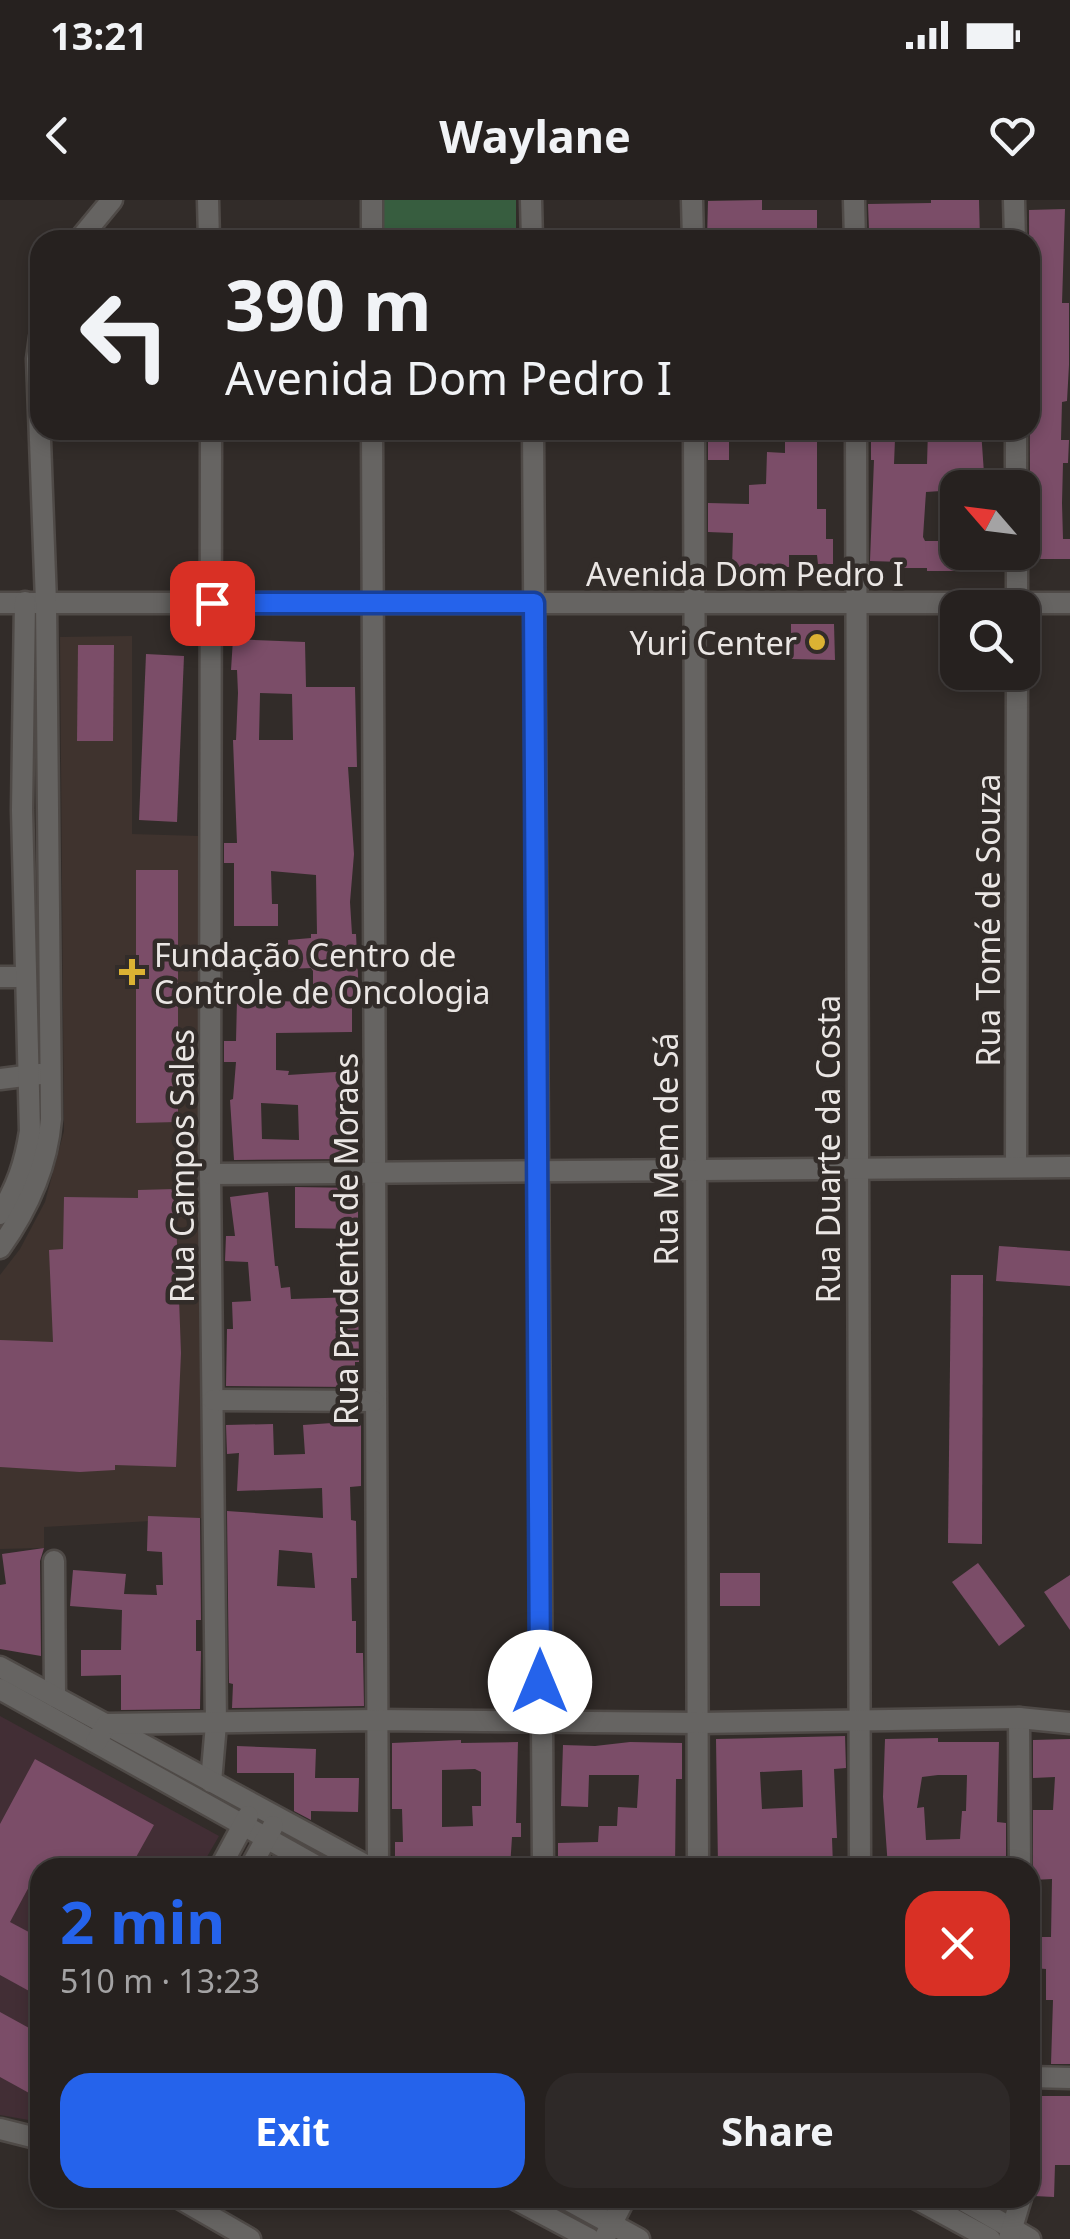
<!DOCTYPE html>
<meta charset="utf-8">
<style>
:root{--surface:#26211f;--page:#2e2928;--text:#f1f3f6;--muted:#a4a3a4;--line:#423e3d;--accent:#2563eb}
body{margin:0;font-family:"Noto Sans",sans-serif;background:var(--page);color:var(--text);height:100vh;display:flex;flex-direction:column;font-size:38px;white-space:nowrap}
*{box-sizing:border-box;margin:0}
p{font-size:32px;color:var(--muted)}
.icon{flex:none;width:55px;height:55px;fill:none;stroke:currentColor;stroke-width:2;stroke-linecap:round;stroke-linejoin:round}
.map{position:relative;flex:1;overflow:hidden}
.side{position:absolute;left:30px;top:1658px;width:1010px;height:350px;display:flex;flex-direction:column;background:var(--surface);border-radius:30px;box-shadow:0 5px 15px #0003,0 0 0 2px var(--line)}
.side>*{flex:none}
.guide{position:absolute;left:30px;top:30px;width:1010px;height:210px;border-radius:30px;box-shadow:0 5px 15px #0003,0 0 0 2px var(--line);background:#26211f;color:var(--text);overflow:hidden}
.needle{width:65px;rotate:298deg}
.controls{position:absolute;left:940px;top:270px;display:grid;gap:20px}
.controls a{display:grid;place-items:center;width:100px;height:100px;border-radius:20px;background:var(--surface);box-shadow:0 5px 15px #0003,0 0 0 2px var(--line);font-size:50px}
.pin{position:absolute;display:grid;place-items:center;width:85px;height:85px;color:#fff;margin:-42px;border-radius:20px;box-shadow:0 5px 15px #0006}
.me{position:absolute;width:110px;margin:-55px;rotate:0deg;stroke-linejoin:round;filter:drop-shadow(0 0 8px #0008)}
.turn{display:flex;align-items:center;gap:35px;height:210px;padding:0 30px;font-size:45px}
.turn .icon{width:130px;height:130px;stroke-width:2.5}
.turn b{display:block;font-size:70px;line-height:85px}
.round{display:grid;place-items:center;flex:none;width:105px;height:105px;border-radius:30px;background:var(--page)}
.summary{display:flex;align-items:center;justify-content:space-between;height:170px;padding:0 30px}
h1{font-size:60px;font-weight:700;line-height:75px;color:var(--accent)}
.primary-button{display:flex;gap:20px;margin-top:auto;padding:20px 30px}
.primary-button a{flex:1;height:115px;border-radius:30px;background:var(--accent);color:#fff;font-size:40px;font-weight:700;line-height:115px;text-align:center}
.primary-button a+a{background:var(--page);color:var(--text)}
.status{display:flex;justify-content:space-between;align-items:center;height:70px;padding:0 50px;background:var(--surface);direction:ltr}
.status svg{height:28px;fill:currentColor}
header{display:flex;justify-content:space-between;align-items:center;height:130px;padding:0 30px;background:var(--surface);font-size:45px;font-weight:700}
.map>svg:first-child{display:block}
.built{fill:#3f332e}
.education{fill:#422e35}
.green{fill:#375d3f}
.building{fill:#7b4d68;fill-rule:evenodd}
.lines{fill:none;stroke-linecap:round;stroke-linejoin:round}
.minor-casing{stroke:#4f4a47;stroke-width:25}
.minor{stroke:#666462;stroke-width:20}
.route-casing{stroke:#184099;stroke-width:25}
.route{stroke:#2563eb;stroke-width:18}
.poi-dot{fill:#dbb233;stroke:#322c29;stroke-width:4}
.labels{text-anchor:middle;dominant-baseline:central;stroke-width:9;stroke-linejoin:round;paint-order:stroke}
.street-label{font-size:32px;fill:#eae6e4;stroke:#322c29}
.poi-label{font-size:32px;fill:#eae6e4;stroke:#322c29;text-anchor:end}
</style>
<div class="status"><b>13:21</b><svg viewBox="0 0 49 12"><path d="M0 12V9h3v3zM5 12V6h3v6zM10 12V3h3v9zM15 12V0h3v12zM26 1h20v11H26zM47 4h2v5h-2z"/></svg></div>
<header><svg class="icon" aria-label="back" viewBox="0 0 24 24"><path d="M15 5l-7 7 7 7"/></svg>Waylane<svg class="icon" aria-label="heart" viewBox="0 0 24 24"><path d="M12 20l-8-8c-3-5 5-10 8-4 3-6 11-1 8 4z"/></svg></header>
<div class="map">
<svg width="1070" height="2039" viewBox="0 0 1070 2039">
<rect width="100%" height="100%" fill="#322c29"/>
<polygon class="built" points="132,436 132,634 200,636 205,1318 44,1327 44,1348 0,1349 0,1075 20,1049 45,1002 64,931 60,437"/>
<polygon class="education" points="0,1516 219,1636 201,1667 40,1668 40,1922 0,1915"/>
<polygon class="green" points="376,0 516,0 516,40 377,40"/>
<g class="building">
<polygon points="762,0 762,10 817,10 817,40 707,40 708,1"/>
<polygon points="931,0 979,0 980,40 951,40 951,33 869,31 868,4 931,3"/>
<polygon points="1065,9 1062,103 1069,103 1069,165 1067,201 1062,202 1061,240 1069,240 1068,263 1063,263 1062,303 1063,339 1070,339 1070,359 1031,359 1030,326 1024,326 1024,299 1030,288 1029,10"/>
<polygon points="928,230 981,230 985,288 926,292 923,337 925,341 958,341 958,352 983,352 983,371 927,371 927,368 902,368 902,362 870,361 874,260 871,260 871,239 895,239 894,264 927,264"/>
<polygon points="802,232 817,232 817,309 826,309 826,339 833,339 833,364 818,364 817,355 789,355 789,367 732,367 733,333 708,332 708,303 749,304 749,285 766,284 767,252 785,253 785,240 802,241"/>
<rect x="708" y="238" width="21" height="22"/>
<polygon points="791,424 834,424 835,460 791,459"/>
<path d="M233 439 305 442 306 487H355L357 567H348L354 654 350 702 352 734H356L359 796H352V832L276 833V870L289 871 288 875 351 871 353 898 347 899 350 959 234 960 230 900 233 899 236 862H224V841H236L237 800 313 802V771L311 768 289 769 288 740 311 738V734H317L316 675 271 671 272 704H278V726H234V663H224V643H237L233 540H236L238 493 237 470H231ZM260 493 292 494 293 540H259ZM261 903 298 905 299 940 262 939Z"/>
<polygon points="78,445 114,445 113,541 77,541"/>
<polygon points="146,454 184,456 177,622 139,620"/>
<polygon points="136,670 178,670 178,922 136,923"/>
<polygon points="295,987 358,988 358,1029 295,1028"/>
<polygon points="175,989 181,1153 176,1267 115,1265 115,1270 80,1272 0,1267 0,1140 53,1142 49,1050 63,1049 64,997 138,998 138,990"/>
<polygon points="268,992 275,1066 278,1066 281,1088 290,1087 291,1099 358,1097 359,1162 355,1162 355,1187 226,1186 227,1129 233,1129 232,1102 251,1101 248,1062 225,1061 226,1036 235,1036 230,997"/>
<polygon points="999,1046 1070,1051 1070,1086 996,1081"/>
<polygon points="951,1075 983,1075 982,1344 948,1343"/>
<path d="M361 1221V1286L350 1287 351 1320 356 1321 357 1378H351L352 1421H356V1453H363L364 1506 232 1508 233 1484 229 1483 227 1311 323 1318 322 1288 237 1291 239 1253 227 1254 226 1225 273 1224 274 1255 305 1254 303 1225ZM279 1350 312 1353 315 1388 277 1386Z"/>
<polygon points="148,1316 200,1318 201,1420 196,1420 196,1451 201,1451 200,1509 121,1510 121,1475 81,1476 81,1450 121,1450 122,1410 70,1406 73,1370 126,1374 124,1394 157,1395 156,1385 163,1385 162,1352 147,1351"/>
<polygon points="44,1348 40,1361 41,1456 0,1449 0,1385 6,1384 2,1354"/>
<polygon points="978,1363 1025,1426 999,1446 952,1382"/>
<rect x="720" y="1373" width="40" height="33"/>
<polygon points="1070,1375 1070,1430 1044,1392"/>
<path d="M845 1536 846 1568 834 1569 837 1638H832L833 1666 794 1667 793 1659 766 1658V1666L718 1665 716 1539ZM802 1570 803 1607 762 1609 760 1572Z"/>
<path d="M938 1538V1542H999L997 1622 1006 1623V1668H888L883 1597 885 1539ZM938 1575H967L966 1611H962L960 1639 926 1640 924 1607 917 1608 922 1577Z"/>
<polygon points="1070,1539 1070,1864 1051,1864 1053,1800 1046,1800 1046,1769 1034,1768 1034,1737 1051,1737 1052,1679 1033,1680 1033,1610 1053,1610 1055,1577 1033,1578 1033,1540"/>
<path d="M461 1540V1543L518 1542 516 1623H521V1637H512L510 1668H395V1642H403L402 1609H392V1543ZM475 1569 481 1572V1606H472L473 1626 442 1627V1570Z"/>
<polygon points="630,1542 682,1543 682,1579 676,1579 675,1668 558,1668 558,1643 598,1642 599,1626 617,1626 618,1607 637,1608 639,1575 589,1575 588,1607 561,1606 563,1545 595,1546"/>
<polygon points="237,1546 316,1549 315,1578 359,1578 358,1612 311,1611 311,1620 294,1611 294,1573 237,1573"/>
<polygon points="35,1559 154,1625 130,1668 39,1668 10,1722 40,1738 40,1797 0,1775 0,1624"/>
<polygon points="0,1812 40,1834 40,1899 0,1877"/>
<polygon points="1035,1896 1070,1896 1070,1965 1055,1965 1054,1997 1034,1996 1033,1992"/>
</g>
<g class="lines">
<defs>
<g id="minor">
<polyline points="208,0 209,40"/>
<polyline points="372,0 372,40"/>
<polyline points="531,0 532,40"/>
<polyline points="692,0 693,40"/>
<polyline points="854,0 855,40"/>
<polyline points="1014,0 1015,40"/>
<polyline points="79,40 112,0"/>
<polyline points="211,230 210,974 216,1524 211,1582"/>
<polyline points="372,230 378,1668"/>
<polyline points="533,230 543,1668"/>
<polyline points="694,230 698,1668"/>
<polyline points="856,230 860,1668"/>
<polyline points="1016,230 1016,288"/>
<polyline points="1017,352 1017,408"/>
<polyline points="0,403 1070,403"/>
<polyline points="0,777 26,777"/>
<polyline points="0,879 40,874"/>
<polyline points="1016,967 1017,472"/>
<polyline points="210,974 1070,967"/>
<path d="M0 1014C17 987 25 963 30 931L22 610 25 402"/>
<path d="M0 1048C28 1009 47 968 51 919L46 402 37 159 40 137"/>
<polyline points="213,1200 374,1201"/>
<polyline points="54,1361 55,1497"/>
<polyline points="0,1467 371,1668"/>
<polyline points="0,1489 320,1668"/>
<polyline points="1019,1518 1020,1668"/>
<polyline points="96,1542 107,1524 375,1520 700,1523 1019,1518 1070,1523"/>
<polyline points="220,1668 248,1616"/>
<polyline points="250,1668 273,1626"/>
<polyline points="1030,1877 1070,1878"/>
<polyline points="0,1929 40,1939"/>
<polyline points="179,1998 250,2039"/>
<polyline points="513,1998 590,2039"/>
<polyline points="564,1998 639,2039"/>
<polyline points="915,1998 990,2039"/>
<polyline points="959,1998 1030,2039"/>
<polyline points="1009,2038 1021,1998"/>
<polyline points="604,2039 625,1998"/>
</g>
</defs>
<use href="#minor" class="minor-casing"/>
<use href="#minor" class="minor"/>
</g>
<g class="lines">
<defs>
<polyline id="route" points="212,403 534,403 540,1482"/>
</defs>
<use href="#route" class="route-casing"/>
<use href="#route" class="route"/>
</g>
<g class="poi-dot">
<circle cx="817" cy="442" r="10"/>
<path d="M127 757h10v10h10v10h-10v10h-10v-10h-10v-10h10z"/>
</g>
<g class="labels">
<g class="street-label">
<text x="745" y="373">Avenida Dom Pedro I</text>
<text transform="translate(987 720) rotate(-90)">Rua Tomé de Souza</text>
<text transform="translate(665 949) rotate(-90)">Rua Mem de Sá</text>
<text transform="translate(827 949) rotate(-90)">Rua Duarte da Costa</text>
<text transform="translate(181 966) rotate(-90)">Rua Campos Sales</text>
<text transform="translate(345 1039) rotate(-90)">Rua Prudente de Moraes</text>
</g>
<g class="poi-label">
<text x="797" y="442">Yuri Center</text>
<text x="154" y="754" text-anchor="start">Fundação Centro de<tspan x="154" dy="37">Controle de Oncologia</tspan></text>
</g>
</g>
</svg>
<div class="controls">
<a><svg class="needle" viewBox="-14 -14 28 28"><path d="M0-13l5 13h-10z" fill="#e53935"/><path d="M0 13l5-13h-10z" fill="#a4a3a4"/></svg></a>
<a><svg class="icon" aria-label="search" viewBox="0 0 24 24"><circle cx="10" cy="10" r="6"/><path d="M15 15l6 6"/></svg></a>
</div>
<div class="pin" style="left:212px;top:403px;background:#d93025"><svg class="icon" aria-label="arrive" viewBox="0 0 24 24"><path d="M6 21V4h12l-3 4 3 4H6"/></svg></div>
<svg class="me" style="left:540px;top:1482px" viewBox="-20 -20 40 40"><circle r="19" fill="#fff"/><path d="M0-13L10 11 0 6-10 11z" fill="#2563eb"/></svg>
<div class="guide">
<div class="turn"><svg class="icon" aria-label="left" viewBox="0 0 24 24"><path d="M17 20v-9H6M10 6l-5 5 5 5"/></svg><div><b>390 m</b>Avenida Dom Pedro I</div></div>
</div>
<section class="side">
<div class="summary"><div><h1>2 min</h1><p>510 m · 13:23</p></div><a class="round" style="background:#d93025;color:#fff"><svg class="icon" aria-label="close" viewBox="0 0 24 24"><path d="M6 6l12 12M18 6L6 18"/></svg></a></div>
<div class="primary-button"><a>Exit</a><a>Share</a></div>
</section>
</div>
